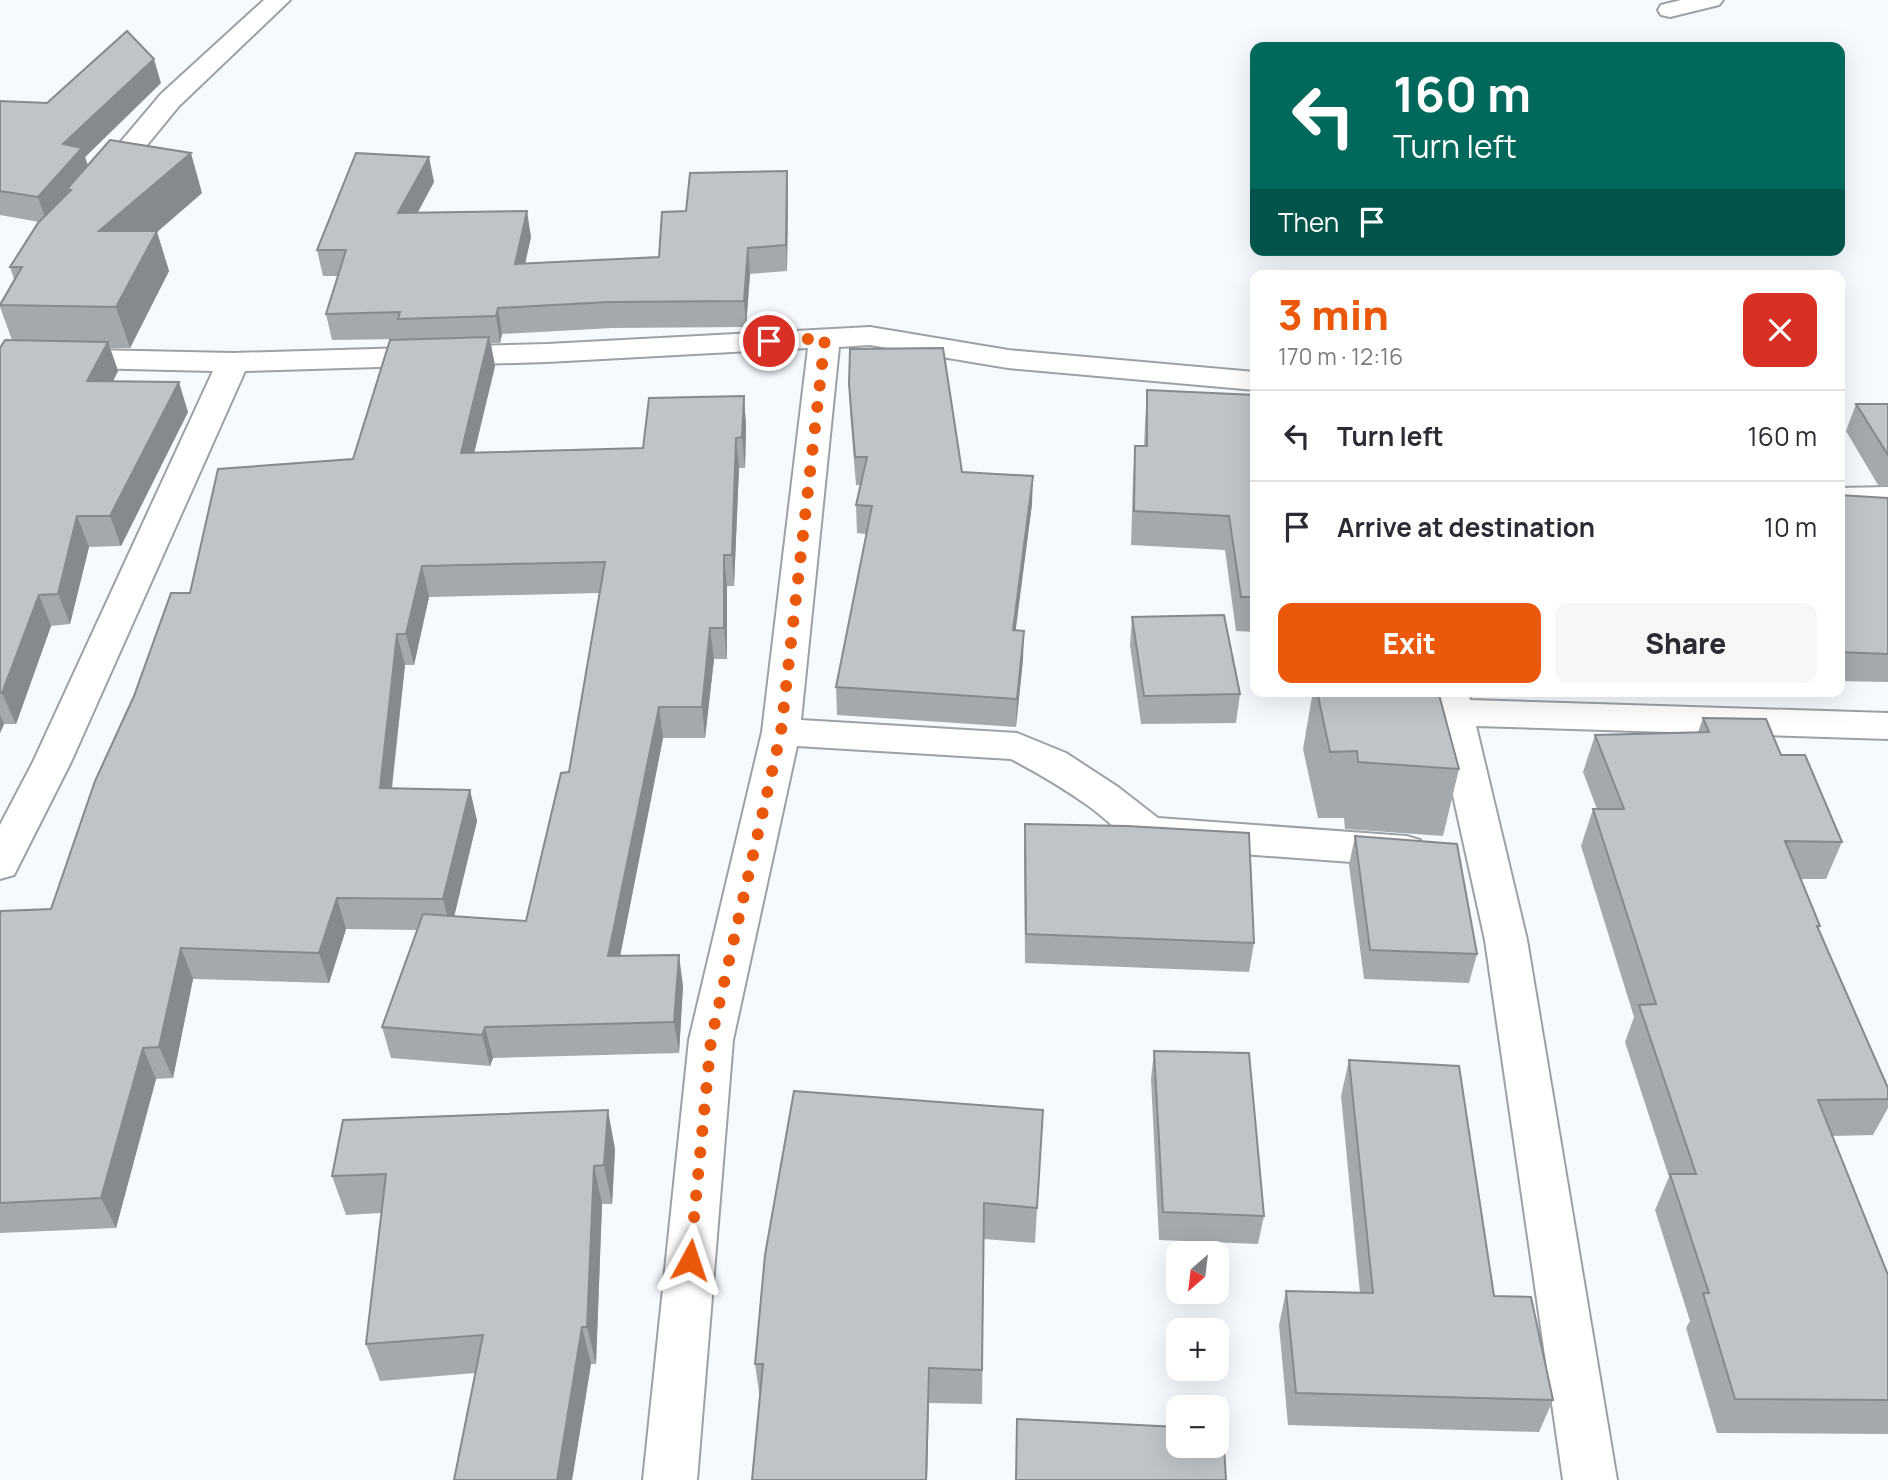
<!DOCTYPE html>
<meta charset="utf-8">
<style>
:root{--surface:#fff;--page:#f7f7f7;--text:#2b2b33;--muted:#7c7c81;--line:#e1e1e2;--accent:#ea580c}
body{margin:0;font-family:Manrope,sans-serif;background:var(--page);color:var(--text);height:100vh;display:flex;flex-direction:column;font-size:26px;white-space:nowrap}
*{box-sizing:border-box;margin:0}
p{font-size:23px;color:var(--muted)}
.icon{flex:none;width:38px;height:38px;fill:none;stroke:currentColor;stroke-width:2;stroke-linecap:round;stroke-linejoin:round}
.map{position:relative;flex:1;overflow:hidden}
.sheet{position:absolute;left:1250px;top:270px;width:595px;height:427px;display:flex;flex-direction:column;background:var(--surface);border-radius:14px;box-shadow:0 7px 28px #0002}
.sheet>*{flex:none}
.guide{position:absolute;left:1250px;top:42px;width:595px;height:214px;border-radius:14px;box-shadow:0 7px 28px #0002;background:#00695c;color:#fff;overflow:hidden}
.needle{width:46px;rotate:208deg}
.fabs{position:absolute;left:1166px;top:1241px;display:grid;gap:14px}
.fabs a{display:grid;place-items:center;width:63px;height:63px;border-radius:14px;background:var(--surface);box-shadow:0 7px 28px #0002;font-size:35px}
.pin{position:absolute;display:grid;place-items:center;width:60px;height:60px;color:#fff;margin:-30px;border:4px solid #fff;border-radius:50%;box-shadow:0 2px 7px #0007}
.me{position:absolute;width:77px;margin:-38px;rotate:5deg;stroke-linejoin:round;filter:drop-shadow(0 0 5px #0008)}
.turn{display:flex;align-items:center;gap:24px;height:147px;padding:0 28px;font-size:32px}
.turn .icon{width:91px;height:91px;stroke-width:2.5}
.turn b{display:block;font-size:49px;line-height:60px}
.then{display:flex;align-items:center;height:66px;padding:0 28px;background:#0003;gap:14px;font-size:26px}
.round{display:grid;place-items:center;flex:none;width:74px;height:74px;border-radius:14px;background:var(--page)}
.headline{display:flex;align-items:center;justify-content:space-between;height:119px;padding:0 28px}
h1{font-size:42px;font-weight:800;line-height:52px;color:var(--accent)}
.cta{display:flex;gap:14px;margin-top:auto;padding:14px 28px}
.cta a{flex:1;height:80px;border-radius:14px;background:var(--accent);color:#fff;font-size:28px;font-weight:800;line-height:80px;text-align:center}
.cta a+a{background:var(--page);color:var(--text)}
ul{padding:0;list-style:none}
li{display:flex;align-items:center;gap:21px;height:91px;padding:0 28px;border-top:2px solid var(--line)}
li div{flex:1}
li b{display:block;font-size:26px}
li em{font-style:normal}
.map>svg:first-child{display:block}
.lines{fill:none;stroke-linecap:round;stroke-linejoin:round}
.minor-casing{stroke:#9ca1a6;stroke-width:4}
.minor{fill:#fff;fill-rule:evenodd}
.wall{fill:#a4a9ad;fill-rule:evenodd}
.shaded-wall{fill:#86898d}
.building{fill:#bfc4c9;stroke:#86898d;stroke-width:2}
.route{stroke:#ea580c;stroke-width:12;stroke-dasharray:0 21.6}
</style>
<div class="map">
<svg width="1888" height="1480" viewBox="0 0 1888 1480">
<rect width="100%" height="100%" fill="#f6faff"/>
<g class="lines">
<defs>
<g id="minor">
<polygon points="264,0 290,0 179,106 111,189 101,191 91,189 87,183 91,177 161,94"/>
<polygon points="1681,0 1723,0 1719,5 1670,17 1661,15 1658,10 1661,5"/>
<path d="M870 327 1008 350 1255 372V390L1008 368 870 345 839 347 801 720 1017 733 1066 753 1118 787 1158 818 1406 836 1420 840 1426 851 1420 862 1406 866 1148 847C1125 840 1109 821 1090 807 1065 789 1038 773 1011 759L797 746 733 1040 697 1480H643L689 1040 762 732 808 348 547 362 245 371 71 762 14 875 0 879V825L33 762 213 371 0 366V348L233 353 547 344Z"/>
<polygon points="1888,487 1888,507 1839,508 1839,488"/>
<polygon points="1430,691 1468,691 1470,700 1888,713 1888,739 1476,726 1527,940 1617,1480 1563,1480 1485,940"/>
</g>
</defs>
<use href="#minor" class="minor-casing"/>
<use href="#minor" class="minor"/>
</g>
<g class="wall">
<polygon points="161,83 85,157 88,165 202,193 157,232 169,271 130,348 110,348 118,371 113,381 188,412 121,546 89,547 70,624 51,626 16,724 4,724 0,733 0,348 12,340 0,307 0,303 14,279 10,267 39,222 0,215 0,101 47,103"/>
<path d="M787 171 788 196 787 271 750 274 746 327 612 328 502 334 500 343H491L495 366 474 453 643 448 744 396 746 426 745 468H739L734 586H727V659H714L705 738H663L620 956 683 986 679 1053 493 1058 490 1066 391 1058 382 1027 417 930 346 929 329 983 193 979 173 1078 156 1079 116 1228 0 1233V915L51 909 190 593 353 459 402 339 332 340 326 314 338 276H323L317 250 434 182 417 213 531 237 525 264 659 257 686 211ZM599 593 569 772 526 921 454 916 477 821 470 790 392 789 405 665H414L429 597Z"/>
<polygon points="849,384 962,472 1032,504 1015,631 1023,659 1016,727 837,715 836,687 866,534 857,533 856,505 861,485 856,485 850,411"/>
<polygon points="1147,390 1255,395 1255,632 1236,631 1225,550 1131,545 1133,479 1135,446 1144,446 1145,423"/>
<polygon points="1856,404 1888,404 1888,485 1878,485 1846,431"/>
<polygon points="1839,495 1888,499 1888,682 1839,681"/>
<polygon points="1132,617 1240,694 1236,723 1141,724 1130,645"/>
<polygon points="1313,691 1438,691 1459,769 1443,836 1345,829 1344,818 1318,818 1303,749"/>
<polygon points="1712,691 1798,691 1713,694"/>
<polygon points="1703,718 1781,755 1842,842 1826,879 1801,879 1820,926 1818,930 1888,1088 1888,1108 1873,1135 1832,1136 1888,1275 1888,1434 1717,1433 1686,1328 1690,1321 1655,1210 1669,1177 1625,1042 1634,1017 1581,846 1593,809 1597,809 1583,772 1595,735 1698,732"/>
<polygon points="1025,824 1254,943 1249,972 1025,963 1024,852"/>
<polygon points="1355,836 1477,954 1469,983 1364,979 1349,865"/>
<polygon points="1154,1051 1264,1216 1258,1244 1159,1240 1151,1079"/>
<polygon points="1349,1060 1494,1296 1553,1400 1539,1432 1288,1425 1279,1325 1286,1291 1360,1293 1341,1096"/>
<polygon points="1043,1110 1035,1243 984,1239 982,1404 929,1403 927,1480 752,1480 760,1399 755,1364"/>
<polygon points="615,1149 612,1204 602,1204 596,1364 591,1364 572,1480 454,1480 475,1373 380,1381 366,1344 381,1213 346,1215 332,1176"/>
</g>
<g class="shaded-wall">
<polygon points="154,59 161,83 85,157 90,173 71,190 67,189 70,197 47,223 38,197 63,144"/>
<polygon points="191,153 202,193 157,232 169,271 130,348 116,307 99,231"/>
<polygon points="429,157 434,182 404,238 398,213"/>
<polygon points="787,171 788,196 787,271 786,245"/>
<polygon points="527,211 531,237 519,290 515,264"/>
<polygon points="748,248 750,274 746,327 744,301"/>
<polygon points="498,308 502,334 500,343 496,316"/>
<polygon points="489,337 495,366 467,483 461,453"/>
<polygon points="108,342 118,371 98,411 87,381"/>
<polygon points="179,382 188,412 121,546 110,516"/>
<polygon points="744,396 746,426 745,468 742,437"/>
<polygon points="736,438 739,468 734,586 732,555"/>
<polygon points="1033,476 1032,504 1012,659 1013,630"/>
<polygon points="77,516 89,547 70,624 58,594"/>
<polygon points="724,555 727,586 727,659 724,628"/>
<polygon points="422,566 429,597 414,665 406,634"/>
<polygon points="39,595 51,626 16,724 2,693"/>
<polygon points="710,628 714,659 705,738 702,707"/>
<polygon points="1024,631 1023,659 1016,727 1017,699"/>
<polygon points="397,634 405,665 388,819 380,788"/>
<polygon points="659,707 663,738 614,987 608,956"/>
<polygon points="0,715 4,724 0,733"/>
<polygon points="470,790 477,821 451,930 443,899"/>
<polygon points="337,898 346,929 329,983 319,953"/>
<polygon points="181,948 193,979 173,1078 159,1047"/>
<polygon points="679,955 683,986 679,1053 674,1022"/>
<polygon points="485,1027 493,1058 490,1066 482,1035"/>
<polygon points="143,1048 156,1079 116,1228 101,1198"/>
<polygon points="608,1110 615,1149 612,1204 604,1165"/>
<polygon points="594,1166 602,1204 596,1364 587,1327"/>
<polygon points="582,1327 591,1364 572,1480 557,1480"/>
<polygon points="929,1368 927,1480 926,1480"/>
</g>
<g class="building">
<polygon points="127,31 154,59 63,144 82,148 38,197 0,191 0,101 47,103"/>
<polygon points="110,140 191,153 99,231 157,231 116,307 0,305 22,267 10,267 38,223 71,190 67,189"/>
<polygon points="356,153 429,157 398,213 527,211 515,264 659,257 662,212 686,211 690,173 787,171 786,245 748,248 744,301 608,302 498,308 496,316 398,319 400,312 326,314 346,250 317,250"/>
<polygon points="489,337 461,453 643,448 649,398 744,396 742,437 736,438 732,555 724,555 724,628 710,628 702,707 659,707 608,956 679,955 674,1022 485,1027 482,1035 382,1027 423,914 526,921 561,773 569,772 605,562 422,566 406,634 397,634 380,788 470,790 443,899 337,898 319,953 181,948 159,1047 143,1048 101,1198 0,1203 0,915 1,911 51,909 95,781 134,696 171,593 190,593 218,469 353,459 390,340"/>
<polygon points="5,340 108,342 87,381 179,382 110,516 77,516 58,594 39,595 2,693 0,693 0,348"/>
<polygon points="943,348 962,472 1033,476 1013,630 1024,631 1017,699 836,687 872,506 856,505 867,457 855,457 849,384 850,349"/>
<polygon points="1147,390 1255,395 1255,597 1241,597 1229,516 1134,511 1135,446 1147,446"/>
<polygon points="1856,404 1888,404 1888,455"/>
<polygon points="1839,495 1888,498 1888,654 1839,652"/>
<polygon points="1224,615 1240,694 1144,696 1132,617"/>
<polygon points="1317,691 1438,691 1459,769 1358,762 1357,751 1330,752"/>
<polygon points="1703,718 1766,719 1781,755 1805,755 1842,842 1785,841 1820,926 1817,926 1888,1088 1888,1099 1818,1100 1888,1275 1888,1400 1735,1399 1703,1293 1709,1293 1670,1174 1696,1174 1639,1005 1656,1004 1593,809 1624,809 1595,735 1709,732"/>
<polygon points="1025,824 1127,826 1249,833 1254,943 1026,934"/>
<polygon points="1355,836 1457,844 1477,954 1370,950"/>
<polygon points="1154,1051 1249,1053 1264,1216 1163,1212"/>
<polygon points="1349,1060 1459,1066 1494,1296 1531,1297 1553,1400 1296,1393 1286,1291 1373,1293"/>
<polygon points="794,1091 1043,1110 1037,1208 984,1203 982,1370 929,1368 926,1480 752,1480 763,1364 755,1364 765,1255"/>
<polygon points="608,1110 604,1165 594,1166 587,1327 582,1327 557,1480 454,1480 483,1335 366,1344 386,1174 332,1176 343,1120"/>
<polygon points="1017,1419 1178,1427 1178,1446 1216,1446 1216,1429 1223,1430 1226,1480 1016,1480"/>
</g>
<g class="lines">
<polyline class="route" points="690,1260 711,1040 781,732 825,338 769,341"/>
</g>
</svg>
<div class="fabs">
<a><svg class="needle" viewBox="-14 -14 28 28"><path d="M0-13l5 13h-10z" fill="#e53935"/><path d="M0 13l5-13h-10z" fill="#7c7c81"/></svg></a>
<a>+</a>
<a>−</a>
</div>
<div class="pin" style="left:769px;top:341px;background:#d93025"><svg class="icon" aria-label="arrive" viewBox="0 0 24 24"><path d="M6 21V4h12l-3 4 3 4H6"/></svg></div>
<svg class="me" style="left:690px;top:1260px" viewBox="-20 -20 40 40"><path d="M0-17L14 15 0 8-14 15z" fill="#ea580c" stroke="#fff" stroke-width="4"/></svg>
<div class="guide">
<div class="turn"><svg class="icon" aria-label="left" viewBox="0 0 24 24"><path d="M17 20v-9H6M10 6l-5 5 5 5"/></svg><div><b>160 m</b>Turn left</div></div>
<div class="then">Then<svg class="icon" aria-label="arrive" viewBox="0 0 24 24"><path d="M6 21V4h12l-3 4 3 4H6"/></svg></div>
</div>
<section class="sheet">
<div class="headline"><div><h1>3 min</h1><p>170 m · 12:16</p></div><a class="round" style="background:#d93025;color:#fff"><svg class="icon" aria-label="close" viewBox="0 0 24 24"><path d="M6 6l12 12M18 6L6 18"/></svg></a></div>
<ul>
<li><svg class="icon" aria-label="left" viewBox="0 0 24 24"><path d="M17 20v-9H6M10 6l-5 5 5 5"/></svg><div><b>Turn left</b></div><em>160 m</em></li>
<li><svg class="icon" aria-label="arrive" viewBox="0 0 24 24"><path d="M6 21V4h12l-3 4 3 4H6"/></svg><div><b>Arrive at destination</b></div><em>10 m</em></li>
</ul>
<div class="cta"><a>Exit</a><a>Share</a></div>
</section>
</div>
